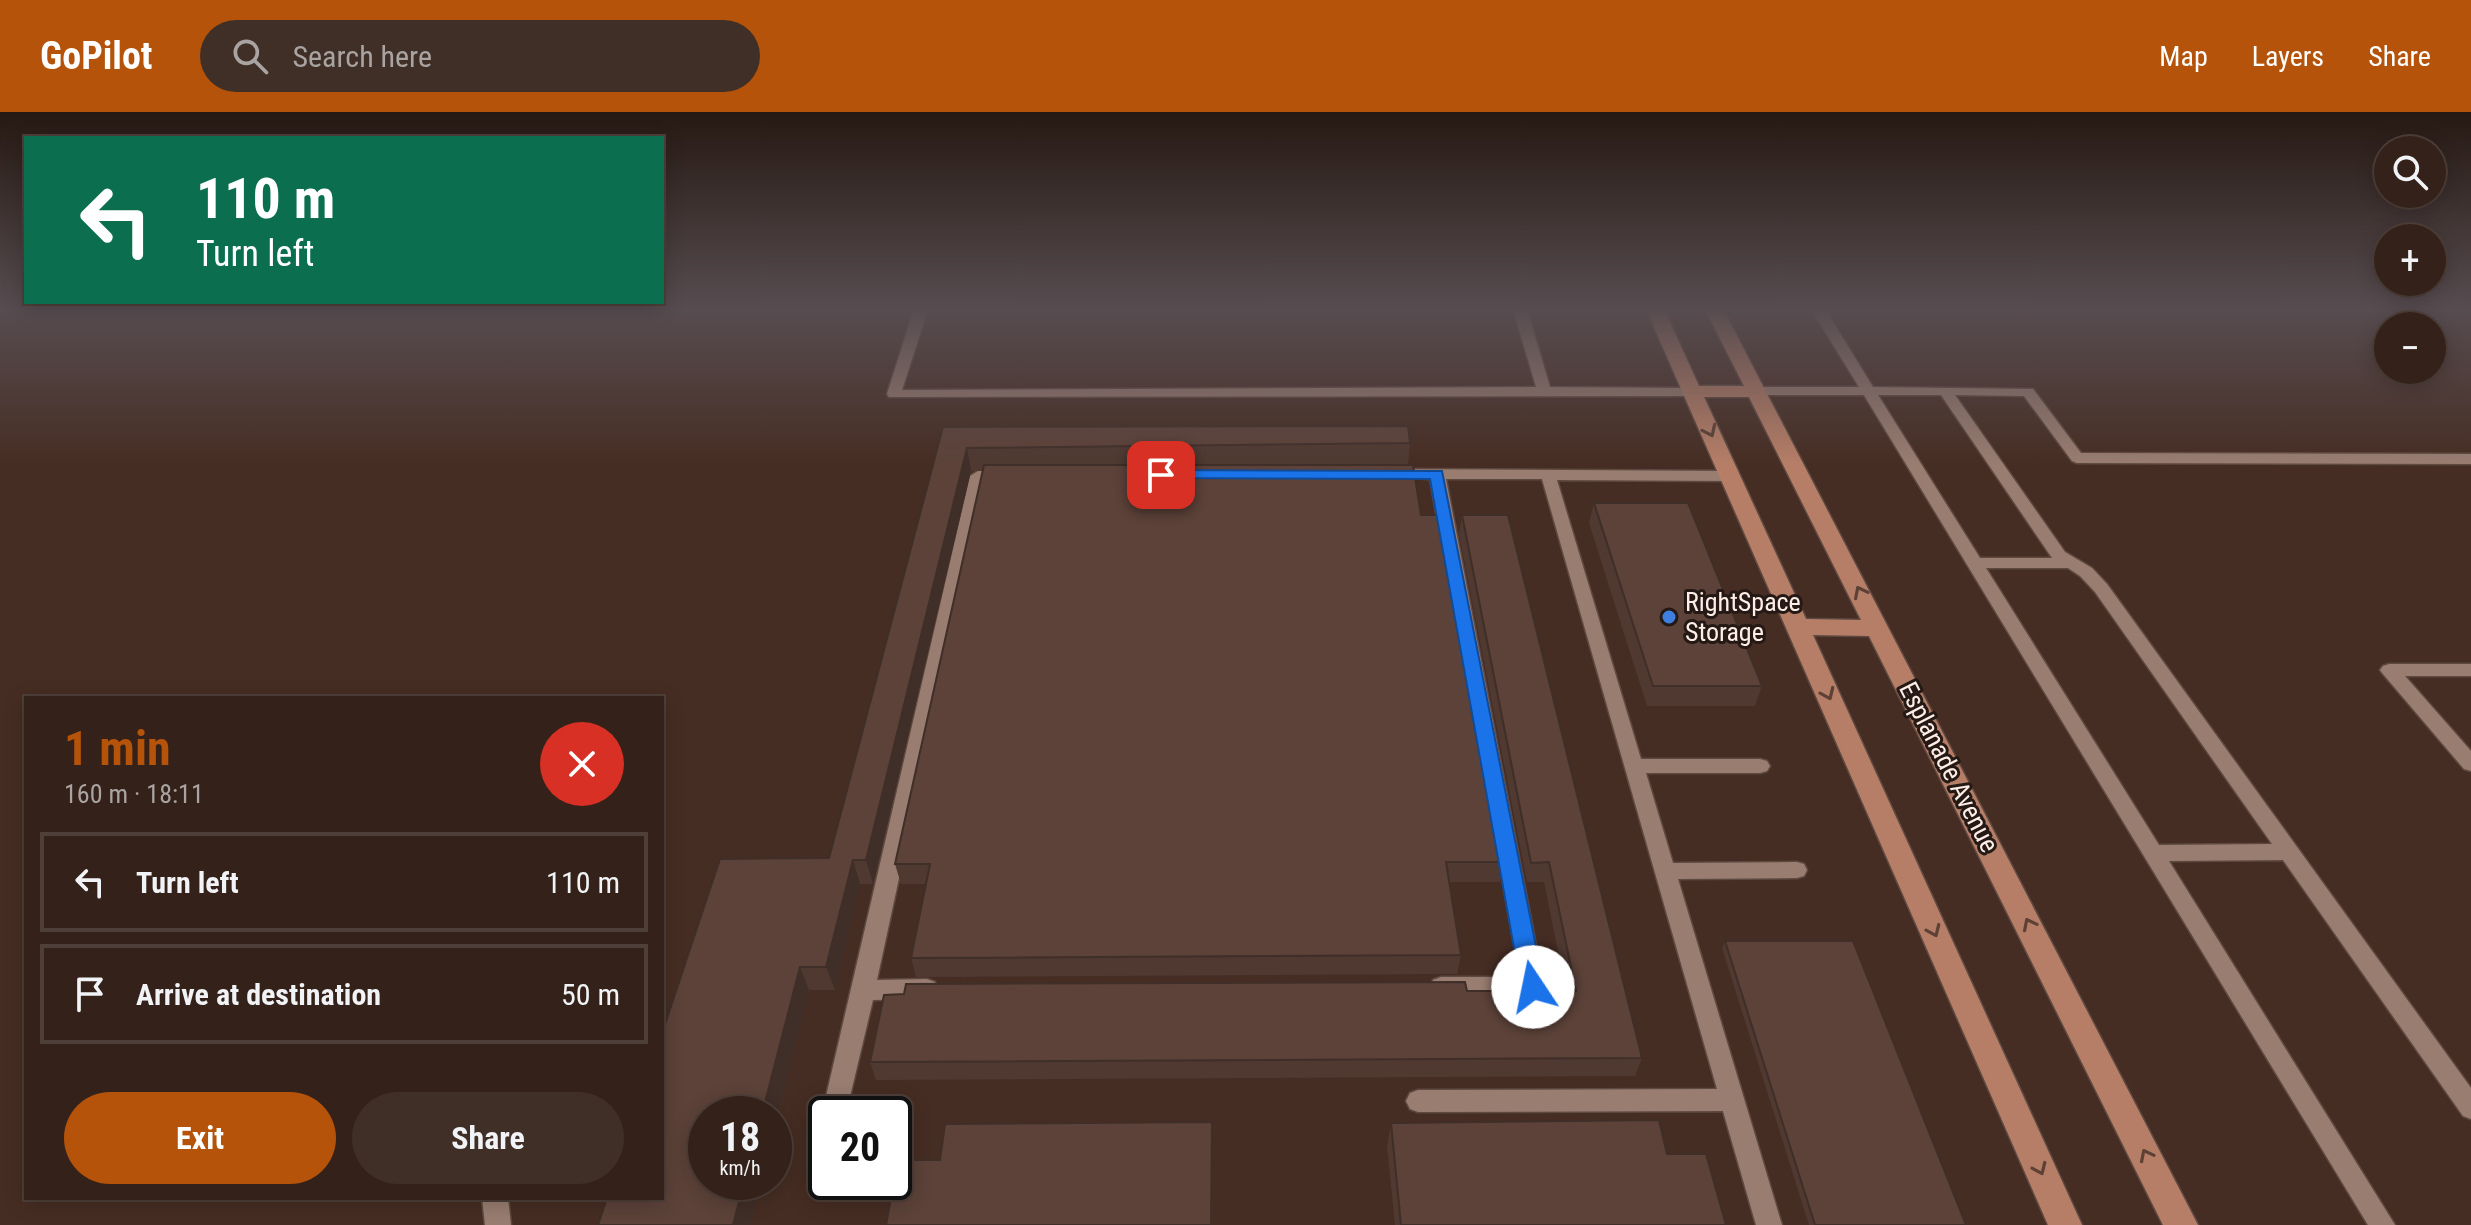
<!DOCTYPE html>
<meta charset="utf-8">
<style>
:root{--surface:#34221a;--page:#3f2f27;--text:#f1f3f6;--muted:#a9a4a2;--line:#4e3f39;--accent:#b45309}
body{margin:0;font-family:"Roboto Condensed",sans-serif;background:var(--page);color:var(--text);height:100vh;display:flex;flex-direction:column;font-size:30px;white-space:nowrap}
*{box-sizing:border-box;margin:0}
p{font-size:26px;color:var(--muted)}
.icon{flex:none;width:44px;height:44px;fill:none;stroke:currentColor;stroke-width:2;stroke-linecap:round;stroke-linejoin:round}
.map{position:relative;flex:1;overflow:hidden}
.panel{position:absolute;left:24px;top:584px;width:640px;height:504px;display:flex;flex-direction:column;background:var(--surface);border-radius:0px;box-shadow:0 4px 20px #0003,0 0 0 2px var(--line)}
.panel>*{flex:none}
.guide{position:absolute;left:24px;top:24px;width:640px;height:168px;border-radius:0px;box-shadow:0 4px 20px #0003,0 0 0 2px var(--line);background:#0b6e4f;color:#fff;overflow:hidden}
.controls{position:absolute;left:2374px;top:24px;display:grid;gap:16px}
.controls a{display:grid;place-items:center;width:72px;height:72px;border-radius:50%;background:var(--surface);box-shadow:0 4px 20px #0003,0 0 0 2px var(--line);font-size:40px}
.speed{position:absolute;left:688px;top:984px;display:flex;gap:16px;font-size:40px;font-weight:700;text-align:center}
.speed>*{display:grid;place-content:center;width:104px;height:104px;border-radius:50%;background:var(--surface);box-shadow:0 4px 20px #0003,0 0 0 2px var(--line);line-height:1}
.speed small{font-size:20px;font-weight:400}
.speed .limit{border:4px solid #111;border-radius:12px;background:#fff;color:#111}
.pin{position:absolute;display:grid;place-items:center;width:68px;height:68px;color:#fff;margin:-34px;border-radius:16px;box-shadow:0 4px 12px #0006}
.me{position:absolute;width:88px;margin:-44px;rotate:349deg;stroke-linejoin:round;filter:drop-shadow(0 0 6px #0008)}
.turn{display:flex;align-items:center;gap:28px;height:168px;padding:0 40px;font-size:36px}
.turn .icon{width:104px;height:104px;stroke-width:2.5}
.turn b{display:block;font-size:56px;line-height:68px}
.round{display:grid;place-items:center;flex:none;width:84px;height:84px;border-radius:42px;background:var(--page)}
.summary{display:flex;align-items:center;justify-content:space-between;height:136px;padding:0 40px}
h1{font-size:48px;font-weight:700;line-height:60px;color:var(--accent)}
.button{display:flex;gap:16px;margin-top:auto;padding:16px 40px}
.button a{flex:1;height:92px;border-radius:48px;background:var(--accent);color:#fff;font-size:32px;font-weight:700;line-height:92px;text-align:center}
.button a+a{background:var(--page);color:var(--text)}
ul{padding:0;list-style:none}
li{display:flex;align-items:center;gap:24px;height:100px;margin:0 16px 12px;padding:0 24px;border:4px solid var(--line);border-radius:0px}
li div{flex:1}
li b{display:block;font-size:30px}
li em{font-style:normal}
header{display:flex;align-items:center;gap:48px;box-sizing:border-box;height:112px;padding:0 40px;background:var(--accent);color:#fff}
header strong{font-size:38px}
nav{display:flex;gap:44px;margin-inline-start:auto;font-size:28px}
.search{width:560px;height:72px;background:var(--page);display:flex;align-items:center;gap:20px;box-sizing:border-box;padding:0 28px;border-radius:44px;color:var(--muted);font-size:30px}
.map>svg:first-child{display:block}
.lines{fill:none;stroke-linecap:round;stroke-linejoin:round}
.lane-casing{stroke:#5e4941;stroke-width:3}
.secondary-casing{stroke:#5e4941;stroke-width:3}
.lane{fill:#997d71;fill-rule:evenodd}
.secondary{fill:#b67e67;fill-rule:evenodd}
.wall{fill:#4f3931}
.shaded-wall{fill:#402e28}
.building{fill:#5c4239;stroke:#402e28;stroke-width:2}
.oneway{stroke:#5e4135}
.route{fill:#1a73e8;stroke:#114b97;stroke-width:2}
.shop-dot{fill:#3f7fe0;stroke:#241914;stroke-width:3}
.labels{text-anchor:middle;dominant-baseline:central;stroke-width:6;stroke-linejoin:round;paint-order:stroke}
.poi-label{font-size:26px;fill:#feeee7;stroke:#241914;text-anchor:start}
.street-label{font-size:26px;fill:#feeee7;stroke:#241914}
</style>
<header>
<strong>GoPilot</strong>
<div class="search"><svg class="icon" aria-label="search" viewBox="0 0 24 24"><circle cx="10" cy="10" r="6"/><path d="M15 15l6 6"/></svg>Search here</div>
<nav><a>Map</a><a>Layers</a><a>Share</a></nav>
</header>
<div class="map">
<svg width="2471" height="1113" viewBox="0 0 2471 1113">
<rect width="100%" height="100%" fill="#462d23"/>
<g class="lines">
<defs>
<g id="lane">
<polygon points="914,197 928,197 902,278 1536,275 1513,197 1527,197 1550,275 1691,276 1698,280 1691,284 889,285 887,282"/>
<path d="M1811 197H1825L1873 275 2033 277 2081 341 2471 342V352L2077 351 2072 349 2024 284 1955 283 2065 440 2092 456 2107 472 2471 976V1007L2463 1004 2283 748 2169 749 2395 1113H2368L1864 283H1756L1749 279 1756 275H1859ZM1878 283H1941L2052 446H1980ZM1986 456H2068L2080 464 2095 480 2272 732 2159 733Z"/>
<polygon points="1392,357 1730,359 1738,364 1730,369 1557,368 1641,647 1760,647 1767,649 1770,654 1767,659 1760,661 1646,661 1673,751 1797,750 1804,752 1807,758 1804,764 1797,766 1678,767 1782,1113 1756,1113 1723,999 1418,1000 1410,997 1406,989 1410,981 1418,978 1717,977 1542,367 1446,367 1544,875 1541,882 1533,885 1441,885 1433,882 1430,875 1433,868 1441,865 1520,865 1430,367 1387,365 1387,359"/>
<polygon points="1006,358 1014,363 1011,366 985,368 877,868 927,867 935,870 938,877 935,884 927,887 873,888 848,993 844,1001 831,1002 824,993 970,364 978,359"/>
<polygon points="2389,552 2471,552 2471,564 2405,564 2471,639 2471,659 2464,657 2383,562 2380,558 2383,554"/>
<polygon points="482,1086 508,1086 511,1113 485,1113"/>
</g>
<path id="secondary" d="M1646 197H1664L1699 274H1744L1705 197H1723L2198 1113H2163L1869 524 1813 523 2082 1113H2048ZM1704 285H1749L1861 508 1806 507Z"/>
</defs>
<use href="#lane" class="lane-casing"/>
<use href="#secondary" class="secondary-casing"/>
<use href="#lane" class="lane"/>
<use href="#secondary" class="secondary"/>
</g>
<g class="wall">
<polygon points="1909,197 2471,197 2471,198 1912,202"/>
<polygon points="943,315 1410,331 1408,353 1504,750 1500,770 1449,770 1461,843 1457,862 916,865 911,846 926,772 901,772 895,752 983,359 971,359 873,772 860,772 835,878 809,878 774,1018 774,1002 706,1070 761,1070 750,1113 598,1113 829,746"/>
<polygon points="1594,391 1762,574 1755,594 1647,594 1589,411"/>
<polygon points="1462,403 1642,946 1635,964 876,968 870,950 1467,879 1566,879 1544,770 1527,770 1459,422"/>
<polygon points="1725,829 1966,1113 1809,1113 1722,836"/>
<polygon points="1391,1011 1667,1042 1726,1113 1395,1113 1387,1034"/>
</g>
<g class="shaded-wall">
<polygon points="967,336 971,359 873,772 866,748"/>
<polygon points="853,748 860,772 835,878 826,855"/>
<polygon points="800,855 809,878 774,1018 774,1002 762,1002"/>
<polygon points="744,1070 761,1070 750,1113 733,1113"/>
</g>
<g class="building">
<polygon points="1408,314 1410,331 967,336 866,748 853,748 826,855 800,855 762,1002 706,1002 706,1070 744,1070 733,1113 598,1113 607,1086 662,1086 662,921 720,747 829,746 943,315"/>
<polygon points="984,353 1413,353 1421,403 1440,403 1504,750 1446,750 1461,843 911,846 930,752 895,752"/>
<polygon points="1594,391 1688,391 1762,574 1653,574"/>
<polygon points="1462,403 1508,403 1642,946 870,950 884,883 904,882 906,872 1465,870 1467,879 1576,879 1549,750 1531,751"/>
<polygon points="1725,829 1853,829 1966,1113 1815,1113"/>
<polygon points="1659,1008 1667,1042 1706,1042 1726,1113 1401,1113 1391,1011"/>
<polygon points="1212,1010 1211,1113 886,1113 898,1048 940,1048 945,1012"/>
</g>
<defs><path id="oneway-chevron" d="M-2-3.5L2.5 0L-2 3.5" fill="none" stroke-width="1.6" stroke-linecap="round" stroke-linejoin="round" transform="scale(2)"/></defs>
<g class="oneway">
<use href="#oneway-chevron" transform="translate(1710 319) rotate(65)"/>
<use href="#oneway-chevron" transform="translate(1860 480) rotate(-117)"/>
<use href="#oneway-chevron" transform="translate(1828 582) rotate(66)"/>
<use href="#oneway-chevron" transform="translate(2029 812) rotate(-117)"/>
<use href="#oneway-chevron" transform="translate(1934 819) rotate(66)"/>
<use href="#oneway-chevron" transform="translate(2146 1043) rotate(-117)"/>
<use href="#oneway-chevron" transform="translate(2040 1057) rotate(66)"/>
</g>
<linearGradient id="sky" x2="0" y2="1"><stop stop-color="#261913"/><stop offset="0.56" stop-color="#574c50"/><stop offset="1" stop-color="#574c50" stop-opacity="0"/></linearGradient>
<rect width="2471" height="353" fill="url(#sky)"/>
<polygon class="route" points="1161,358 1442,359 1544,875 1541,881 1533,884 1525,881 1521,875 1430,367 1156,366 1153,363"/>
<circle class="shop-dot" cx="1669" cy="505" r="8"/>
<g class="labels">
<g class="poi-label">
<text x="1685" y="490">RightSpace<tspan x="1685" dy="30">Storage</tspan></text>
</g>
<g class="street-label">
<text transform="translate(1949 655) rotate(63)">Esplanade Avenue</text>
</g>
</g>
</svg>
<div class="controls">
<a><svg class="icon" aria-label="search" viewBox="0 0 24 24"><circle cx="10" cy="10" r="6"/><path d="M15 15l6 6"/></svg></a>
<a>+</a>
<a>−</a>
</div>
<div class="speed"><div>18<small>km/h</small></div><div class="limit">20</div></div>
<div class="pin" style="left:1161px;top:363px;background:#d93025"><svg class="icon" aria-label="arrive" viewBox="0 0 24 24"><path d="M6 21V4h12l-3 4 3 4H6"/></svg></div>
<svg class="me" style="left:1533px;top:875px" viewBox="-20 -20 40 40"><circle r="19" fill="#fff"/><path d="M0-13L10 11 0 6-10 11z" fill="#1a73e8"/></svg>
<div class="guide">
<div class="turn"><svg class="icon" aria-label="left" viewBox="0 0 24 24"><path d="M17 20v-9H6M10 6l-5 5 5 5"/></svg><div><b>110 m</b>Turn left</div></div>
</div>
<section class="panel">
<div class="summary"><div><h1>1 min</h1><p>160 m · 18:11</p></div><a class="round" style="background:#d93025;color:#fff"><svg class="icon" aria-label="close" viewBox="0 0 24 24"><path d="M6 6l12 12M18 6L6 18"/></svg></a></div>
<ul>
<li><svg class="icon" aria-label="left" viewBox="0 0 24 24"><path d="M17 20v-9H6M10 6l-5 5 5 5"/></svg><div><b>Turn left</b></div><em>110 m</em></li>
<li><svg class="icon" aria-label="arrive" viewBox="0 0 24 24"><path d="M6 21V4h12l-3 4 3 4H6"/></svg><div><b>Arrive at destination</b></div><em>50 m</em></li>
</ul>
<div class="button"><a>Exit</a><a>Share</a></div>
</section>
</div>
